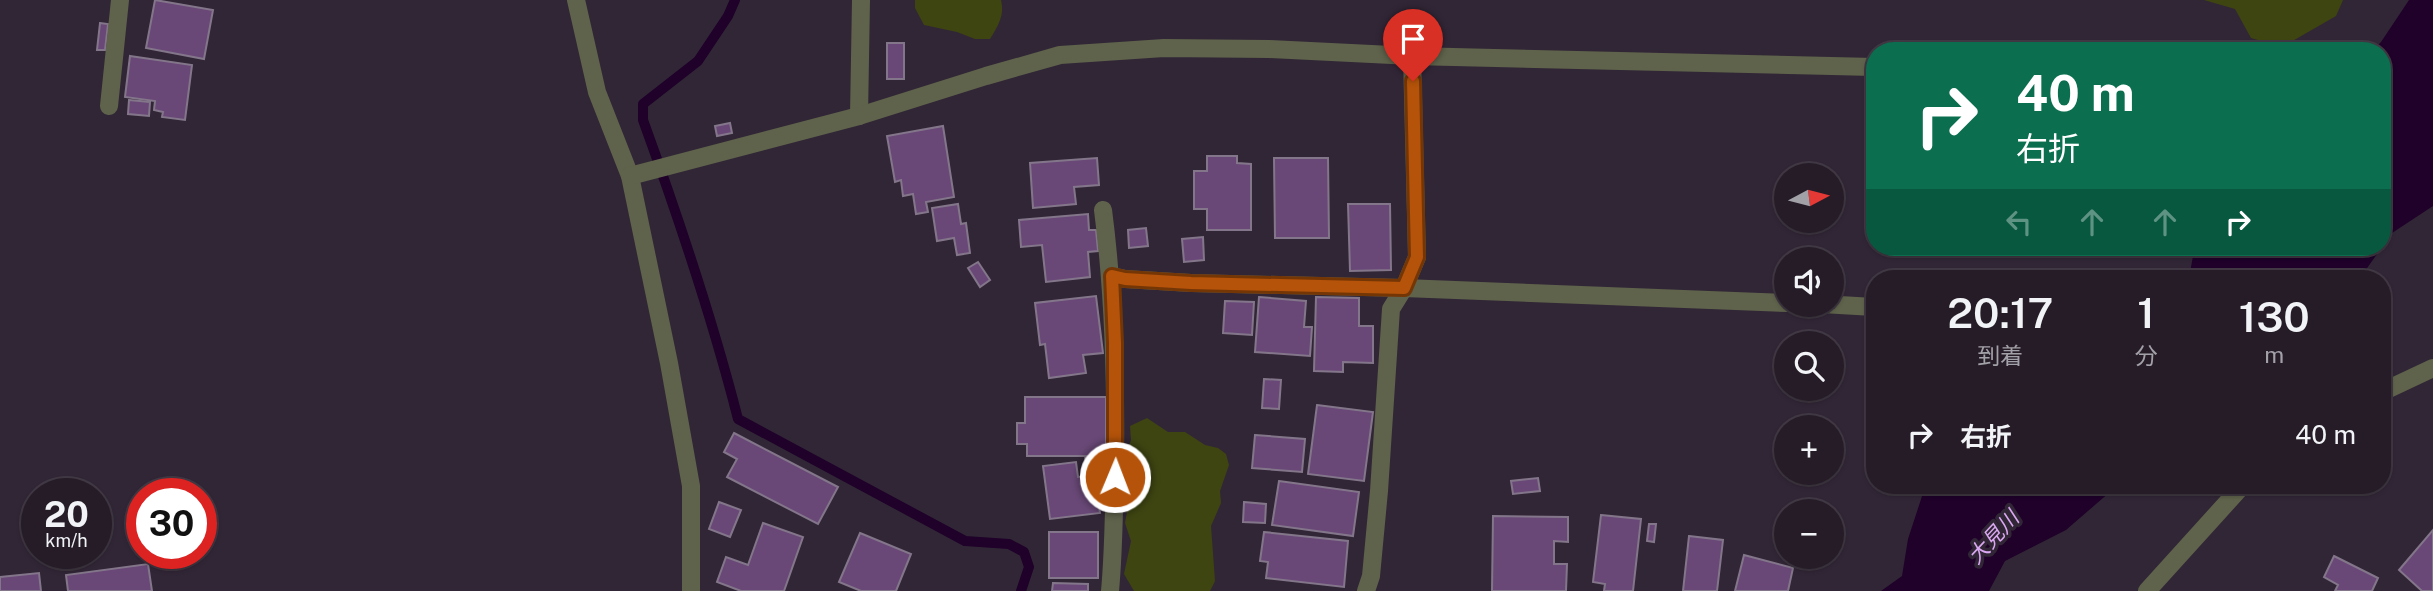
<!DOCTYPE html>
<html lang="ja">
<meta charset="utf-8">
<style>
:root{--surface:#251c28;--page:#2d2530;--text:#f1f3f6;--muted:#a3a1a8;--line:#423a45}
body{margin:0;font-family:"Public Sans","Noto Sans JP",sans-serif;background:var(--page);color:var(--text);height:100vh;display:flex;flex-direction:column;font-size:26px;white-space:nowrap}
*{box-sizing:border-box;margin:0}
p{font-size:23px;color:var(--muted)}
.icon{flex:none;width:38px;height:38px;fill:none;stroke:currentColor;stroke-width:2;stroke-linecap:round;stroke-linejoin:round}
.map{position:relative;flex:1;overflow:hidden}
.sheet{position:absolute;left:1866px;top:270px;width:525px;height:224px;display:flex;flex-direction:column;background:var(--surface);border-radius:28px;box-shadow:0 2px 5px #0004,0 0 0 2px var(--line)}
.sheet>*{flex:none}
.guide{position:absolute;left:1866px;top:42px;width:525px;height:214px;border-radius:28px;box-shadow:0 2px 5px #0004,0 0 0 2px var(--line);background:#0b6e4f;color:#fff;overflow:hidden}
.needle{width:46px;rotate:83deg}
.fabs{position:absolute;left:1774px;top:163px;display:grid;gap:14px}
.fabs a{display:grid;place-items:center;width:70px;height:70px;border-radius:50%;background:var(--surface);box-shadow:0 2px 5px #0004,0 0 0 2px var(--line);font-size:35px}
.speed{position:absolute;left:21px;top:478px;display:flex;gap:14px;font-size:35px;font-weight:700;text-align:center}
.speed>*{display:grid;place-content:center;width:91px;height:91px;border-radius:50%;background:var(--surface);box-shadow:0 2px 5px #0004,0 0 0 2px var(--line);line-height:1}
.speed small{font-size:18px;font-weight:400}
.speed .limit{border:10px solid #d22;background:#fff;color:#111}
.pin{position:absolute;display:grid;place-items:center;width:60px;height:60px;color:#fff;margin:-72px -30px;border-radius:50% 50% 50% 0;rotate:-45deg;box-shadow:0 0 7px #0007}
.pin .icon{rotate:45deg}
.me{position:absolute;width:77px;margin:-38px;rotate:1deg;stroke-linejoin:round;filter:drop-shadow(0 0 5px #0008)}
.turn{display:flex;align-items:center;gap:24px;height:147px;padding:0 35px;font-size:32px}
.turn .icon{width:91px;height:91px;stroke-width:2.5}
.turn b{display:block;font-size:49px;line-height:60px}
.lanes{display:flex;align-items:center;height:66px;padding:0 35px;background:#0003;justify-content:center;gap:35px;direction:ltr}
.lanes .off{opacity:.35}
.eta{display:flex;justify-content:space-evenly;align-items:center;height:119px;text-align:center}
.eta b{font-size:42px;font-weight:600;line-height:49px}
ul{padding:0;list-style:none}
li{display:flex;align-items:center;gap:21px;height:91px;padding:0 35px}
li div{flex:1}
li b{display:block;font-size:26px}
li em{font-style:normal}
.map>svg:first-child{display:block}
.green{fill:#3e4511}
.water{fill:#1f012a}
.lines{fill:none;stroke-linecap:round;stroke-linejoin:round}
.stream{stroke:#1f012a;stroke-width:10}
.building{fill:#694877;stroke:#83768a;stroke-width:2}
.lane{stroke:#5f634b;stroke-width:18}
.street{stroke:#5f634b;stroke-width:18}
.route-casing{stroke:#753606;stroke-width:18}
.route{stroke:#b45309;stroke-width:12}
.labels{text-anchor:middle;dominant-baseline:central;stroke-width:7;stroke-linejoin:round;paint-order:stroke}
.water-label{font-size:21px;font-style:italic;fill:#daa7f1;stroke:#312636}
</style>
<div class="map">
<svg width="2433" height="591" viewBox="0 0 2433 591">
<rect width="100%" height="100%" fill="#312636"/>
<g class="green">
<path d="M915 0H1001C1005 15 998 26 990 39H975L957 32 924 25 915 8Z"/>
<polygon points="2204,0 2343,0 2336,16 2282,47 2251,38 2235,9"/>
<polygon points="1147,418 1168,432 1185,432 1205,445 1218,448 1226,454 1229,465 1220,491 1221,503 1211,526 1215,581 1210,591 1134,591 1124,574 1131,541 1125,523 1129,500 1124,460 1131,440 1130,426"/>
</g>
<g class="water">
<polygon points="2409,0 2433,0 2433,206 2392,233 2360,278 2189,278 2193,256 2201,247 2382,247 2382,51 2372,51 2381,42"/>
<polygon points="1928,485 2118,485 2066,530 2005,561 1989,591 1881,591 1902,576 1908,539 1925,487"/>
</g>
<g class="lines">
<path class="stream" d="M735 0 728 16 698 61 643 104V120C679 219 712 317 738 419L965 541 1009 544 1024 552 1029 567 1021 591"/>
</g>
<g class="building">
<polygon points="155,0 213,10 204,59 146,48"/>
<polygon points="100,23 108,24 105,50 97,50"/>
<rect x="887" y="43" width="17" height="36"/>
<polygon points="130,56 192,65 185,120 162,117 163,112 154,110 155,101 125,97"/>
<polygon points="129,100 150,102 149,116 128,114"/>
<polygon points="730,123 732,133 717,136 715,126"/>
<polygon points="943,126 954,197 926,202 928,212 916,214 913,194 903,196 901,180 895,182 887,136"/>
<polygon points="1207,156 1237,156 1237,163 1251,164 1251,230 1207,230 1207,209 1194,209 1194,171 1207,171"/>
<polygon points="1097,158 1099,185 1074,187 1076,204 1033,208 1030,163"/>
<polygon points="1274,158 1328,158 1329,238 1275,238"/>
<polygon points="958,204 961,224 966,223 970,253 957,255 954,238 937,241 932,208"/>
<polygon points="1348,204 1390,204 1391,270 1350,271"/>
<polygon points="1088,214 1089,230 1096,230 1098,251 1088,252 1090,277 1046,282 1042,245 1021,247 1019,220"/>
<polygon points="1146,228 1148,246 1129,248 1128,230"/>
<polygon points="1203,237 1204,260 1184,262 1182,239"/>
<polygon points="978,262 990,280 980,287 968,268"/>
<polygon points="1096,296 1103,353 1083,355 1086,373 1049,378 1045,344 1040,345 1035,303"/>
<polygon points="1259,297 1306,301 1304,327 1312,327 1310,356 1255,352"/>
<polygon points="1316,297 1359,298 1359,326 1373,326 1373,363 1343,362 1343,372 1314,371"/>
<polygon points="1225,301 1254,302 1252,335 1223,333"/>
<polygon points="1264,379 1281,380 1279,409 1262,408"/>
<polygon points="1025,397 1106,397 1106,456 1027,456 1027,444 1017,444 1017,423 1025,423"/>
<polygon points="1317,405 1373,412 1364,481 1308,474"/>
<polygon points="734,433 838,487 818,524 727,477 737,459 724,452"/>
<polygon points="1255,435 1305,439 1302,472 1252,468"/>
<polygon points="1085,456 1106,456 1107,465 1086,466"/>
<polygon points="1076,462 1078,477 1094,475 1100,513 1050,519 1043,466"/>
<polygon points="1538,478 1540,491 1513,494 1511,481"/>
<polygon points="1279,481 1359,492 1353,536 1272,525"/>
<polygon points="719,502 741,510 730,537 709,529"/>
<polygon points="1244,502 1266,504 1265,523 1243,522"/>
<polygon points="1601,515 1641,519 1633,591 1604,591 1605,584 1593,582"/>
<polygon points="1493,516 1568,517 1568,542 1554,541 1554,564 1567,564 1566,591 1492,591"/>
<polygon points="763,523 803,537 784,591 741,591 717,582 726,557 748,565"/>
<polygon points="1649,524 1656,524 1654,542 1647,541"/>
<polygon points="2433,530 2433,591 2422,591 2399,570"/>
<rect x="1049" y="532" width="49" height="46"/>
<polygon points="1264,532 1348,541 1344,587 1266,578 1268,562 1260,561"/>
<polygon points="860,533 911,554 896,591 861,591 839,582"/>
<polygon points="1689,536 1723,540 1717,591 1683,591"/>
<polygon points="1744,555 1793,568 1788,591 1735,591"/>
<polygon points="2334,556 2378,578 2372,591 2335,591 2338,585 2324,577"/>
<polygon points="148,564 152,591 68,591 66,575"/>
<polygon points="39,573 41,591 0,591 0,577"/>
<polygon points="1053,583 1088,584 1088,591 1052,591"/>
</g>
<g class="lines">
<g class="lane">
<polyline points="1404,288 1787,303"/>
<polyline points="1822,304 1874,307"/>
<polyline points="2382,392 2433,368"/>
<polyline points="2147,591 2243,485"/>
</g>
<g class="street">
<polyline points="576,0 597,92 630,176 669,363 691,486 691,591"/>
<polyline points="109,106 120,0"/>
<polyline points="859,116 861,0"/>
<polyline points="630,176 859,116 986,76 1060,55 1164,48 1269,49 1412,56 1874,67"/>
<path d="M1103 210C1114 294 1116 377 1115 462 1114 505 1114 548 1110 591"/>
<polyline points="1112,276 1125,279 1191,283 1404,288"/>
<polyline points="1366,591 1371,576 1379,491 1391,309 1404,288 1417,257 1412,56"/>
</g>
</g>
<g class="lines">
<defs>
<polyline id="route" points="1115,477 1115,343 1112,276 1125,279 1191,283 1404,288 1417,257 1413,81"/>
</defs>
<use href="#route" class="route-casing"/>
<use href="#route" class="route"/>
</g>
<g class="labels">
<g class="water-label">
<text transform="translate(1993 537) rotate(-47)">大見川</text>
</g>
</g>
</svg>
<div class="fabs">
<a><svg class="needle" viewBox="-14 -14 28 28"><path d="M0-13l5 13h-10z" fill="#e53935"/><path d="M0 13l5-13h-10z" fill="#a3a1a8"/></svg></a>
<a><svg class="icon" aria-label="sound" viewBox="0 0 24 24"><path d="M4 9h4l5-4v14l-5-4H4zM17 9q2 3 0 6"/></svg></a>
<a><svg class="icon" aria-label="search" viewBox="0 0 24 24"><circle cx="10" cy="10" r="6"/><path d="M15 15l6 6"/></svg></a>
<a>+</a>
<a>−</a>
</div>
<div class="speed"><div>20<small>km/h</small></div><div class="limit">30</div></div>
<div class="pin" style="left:1413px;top:81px;background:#d93025"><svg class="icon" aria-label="arrive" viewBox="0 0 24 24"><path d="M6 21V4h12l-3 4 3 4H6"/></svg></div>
<svg class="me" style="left:1115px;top:477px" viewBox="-20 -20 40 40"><circle r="17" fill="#b45309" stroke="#fff" stroke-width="3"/><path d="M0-11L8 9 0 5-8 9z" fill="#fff"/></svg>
<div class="guide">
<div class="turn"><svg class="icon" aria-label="right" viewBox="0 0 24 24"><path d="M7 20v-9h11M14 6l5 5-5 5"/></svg><div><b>40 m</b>右折</div></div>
<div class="lanes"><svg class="icon off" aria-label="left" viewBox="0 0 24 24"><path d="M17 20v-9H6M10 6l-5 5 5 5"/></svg><svg class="icon off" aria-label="ahead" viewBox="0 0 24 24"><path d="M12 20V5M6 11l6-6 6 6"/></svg><svg class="icon off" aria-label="ahead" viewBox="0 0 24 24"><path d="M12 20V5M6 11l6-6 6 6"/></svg><svg class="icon" aria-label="right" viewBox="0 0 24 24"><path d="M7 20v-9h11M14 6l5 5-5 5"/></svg></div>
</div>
<section class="sheet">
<div class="eta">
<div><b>20:17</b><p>到着</p></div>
<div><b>1</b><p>分</p></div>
<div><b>130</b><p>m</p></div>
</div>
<ul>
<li><svg class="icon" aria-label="right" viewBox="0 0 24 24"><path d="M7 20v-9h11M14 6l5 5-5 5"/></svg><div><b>右折</b></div><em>40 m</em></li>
</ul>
</section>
</div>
